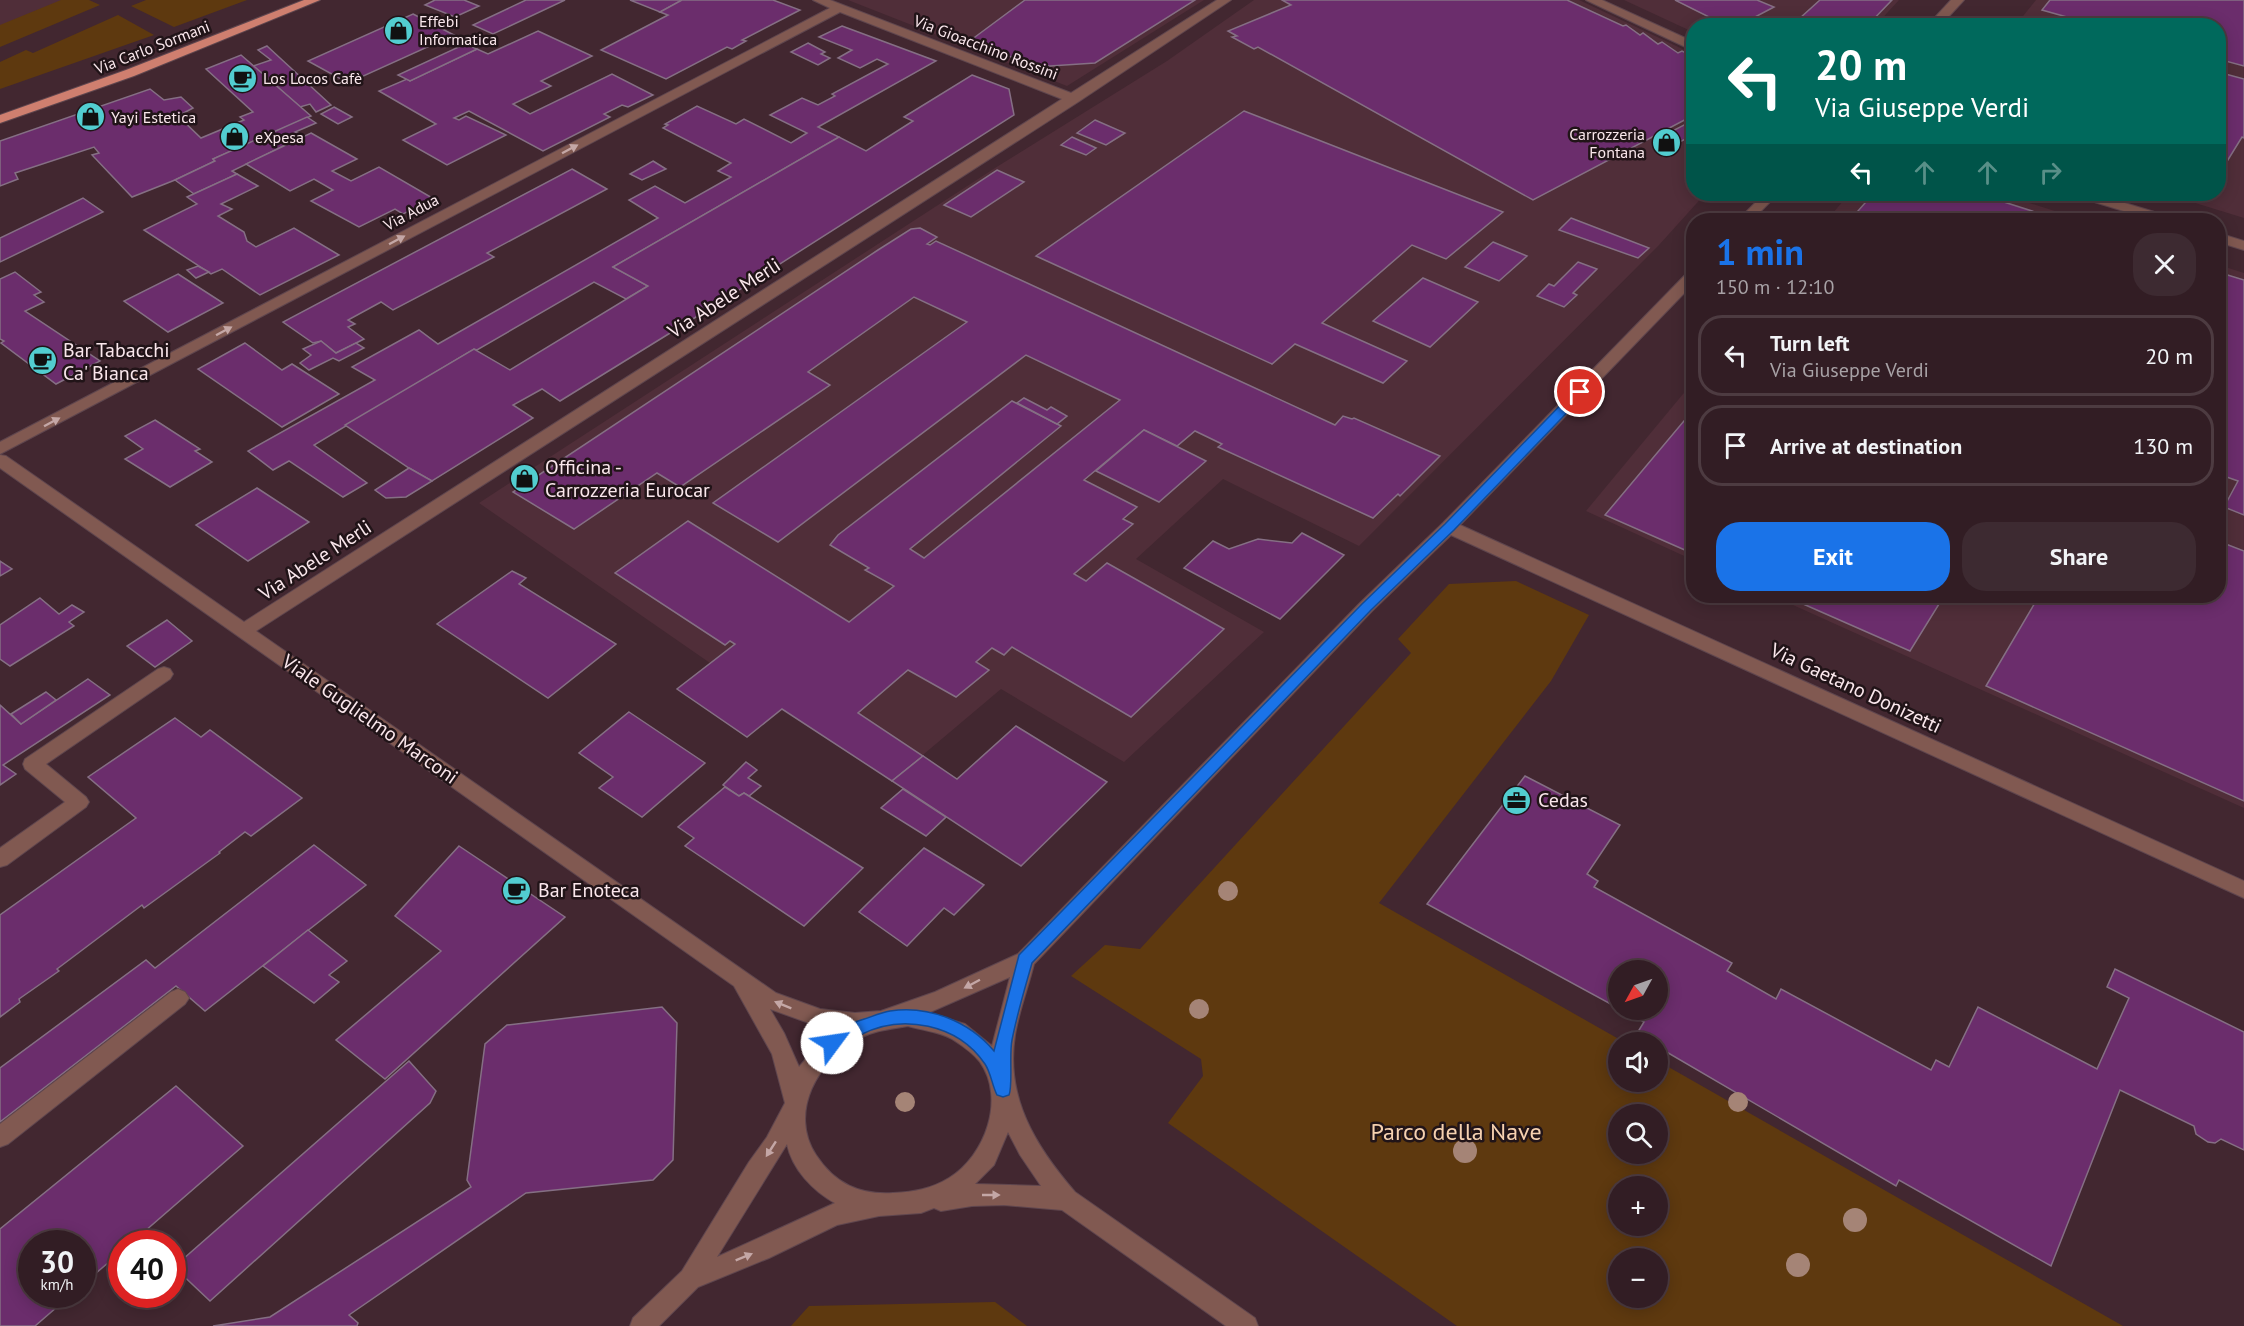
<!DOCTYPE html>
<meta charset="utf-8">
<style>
:root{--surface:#321d24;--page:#3d2a31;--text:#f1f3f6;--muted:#a8a2a6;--line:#4d3b41;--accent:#1a73e8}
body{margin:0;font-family:"PT Sans",sans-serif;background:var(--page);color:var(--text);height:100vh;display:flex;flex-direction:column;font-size:22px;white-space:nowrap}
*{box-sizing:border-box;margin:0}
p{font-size:20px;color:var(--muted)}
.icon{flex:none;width:33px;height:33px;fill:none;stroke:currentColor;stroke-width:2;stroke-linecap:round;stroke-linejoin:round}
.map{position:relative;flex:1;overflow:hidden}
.side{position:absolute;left:1686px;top:213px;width:540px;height:390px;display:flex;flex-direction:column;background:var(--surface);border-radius:24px;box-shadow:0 3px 15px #0003,0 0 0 2px var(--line)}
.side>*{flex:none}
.top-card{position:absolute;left:1686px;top:18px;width:540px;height:183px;border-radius:24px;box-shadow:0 3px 15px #0003,0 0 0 2px var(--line);background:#00695c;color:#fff;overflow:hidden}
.needle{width:39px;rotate:230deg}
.fabs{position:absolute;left:1608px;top:960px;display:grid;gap:12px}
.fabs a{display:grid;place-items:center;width:60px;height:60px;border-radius:50%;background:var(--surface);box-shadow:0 3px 15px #0003,0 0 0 2px var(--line);font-size:30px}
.speed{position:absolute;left:18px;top:1230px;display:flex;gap:12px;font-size:30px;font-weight:700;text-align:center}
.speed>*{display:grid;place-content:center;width:78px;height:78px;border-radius:50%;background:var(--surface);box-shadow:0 3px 15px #0003,0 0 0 2px var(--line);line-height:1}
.speed small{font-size:15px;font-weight:400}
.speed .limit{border:9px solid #d22;background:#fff;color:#111}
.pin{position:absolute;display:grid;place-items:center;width:51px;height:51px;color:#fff;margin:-26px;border:3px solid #fff;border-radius:50%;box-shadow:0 2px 6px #0007}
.me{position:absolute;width:66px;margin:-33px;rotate:59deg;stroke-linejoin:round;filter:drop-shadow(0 0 4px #0008)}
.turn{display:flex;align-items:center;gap:21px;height:126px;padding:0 30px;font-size:27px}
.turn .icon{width:78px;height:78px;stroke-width:2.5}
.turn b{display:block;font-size:42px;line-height:51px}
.lanes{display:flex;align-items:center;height:57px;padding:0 30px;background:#0003;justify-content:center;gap:30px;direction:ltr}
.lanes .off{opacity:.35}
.round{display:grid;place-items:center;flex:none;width:63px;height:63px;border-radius:24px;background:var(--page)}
.overview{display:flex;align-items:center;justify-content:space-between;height:102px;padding:0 30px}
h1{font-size:36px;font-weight:600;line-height:45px;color:var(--accent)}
.button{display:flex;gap:12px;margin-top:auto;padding:12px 30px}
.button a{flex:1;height:69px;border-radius:24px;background:var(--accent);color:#fff;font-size:24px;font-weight:600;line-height:69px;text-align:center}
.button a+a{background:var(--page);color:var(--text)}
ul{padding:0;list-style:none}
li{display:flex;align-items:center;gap:18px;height:81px;margin:0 12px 9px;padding:0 18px;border:3px solid var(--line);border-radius:24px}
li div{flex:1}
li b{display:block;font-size:22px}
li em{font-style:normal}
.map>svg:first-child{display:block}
.built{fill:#502e39}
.green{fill:#5e390f;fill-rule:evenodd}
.building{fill:#6b2d6c;stroke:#856f84;stroke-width:1.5}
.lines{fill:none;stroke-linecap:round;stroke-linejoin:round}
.minor-casing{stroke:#5f464e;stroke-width:2}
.major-casing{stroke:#5f464e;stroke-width:2}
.minor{fill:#815951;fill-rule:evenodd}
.major{fill:#cf7f6f;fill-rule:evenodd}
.tree{fill:#a58476}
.oneway{fill:#c4a7a6}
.route{fill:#1a73e8;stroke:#114b97;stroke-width:1.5}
.labels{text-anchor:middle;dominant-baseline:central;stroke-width:5;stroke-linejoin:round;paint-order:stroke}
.far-poi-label{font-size:16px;fill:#fae7ec;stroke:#211418;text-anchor:start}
.far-street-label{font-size:16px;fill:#fae7ec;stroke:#211418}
.street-label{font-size:20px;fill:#fae7ec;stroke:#211418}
.poi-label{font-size:20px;fill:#fae7ec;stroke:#211418;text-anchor:start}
.near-park-label{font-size:24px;fill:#f6d1b0;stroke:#211418}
</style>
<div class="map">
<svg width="2244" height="1326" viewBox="0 0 2244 1326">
<rect width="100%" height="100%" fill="#422730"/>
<g class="built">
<polygon points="0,0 68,0 0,28"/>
<polygon points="848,0 1204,0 1067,86"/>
<polygon points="1254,0 1579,0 1693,54 1694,194 1705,194 1659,245 1359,546 1223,479 1136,559 1264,632 1124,762 1001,689 892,781 783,709 747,737 677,689 710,663 479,503 995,168 1167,61"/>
<polygon points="1624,0 1899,0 1876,25 1694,26 1693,32"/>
<polygon points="2036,0 2244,0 2244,218 2166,194 2218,194 2218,26 2015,26"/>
<polygon points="1849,194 2001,194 2083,220 1827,220"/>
<polygon points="2219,265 2244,273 2244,808 1773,596 2218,596"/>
<polygon points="1693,382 1693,560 1586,511"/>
</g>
<g class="green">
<polygon points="61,0 89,0 100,5 0,47 0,25"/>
<polygon points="146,0 247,0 174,27 131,6"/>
<polygon points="118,15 154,35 0,89 0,62 26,50 33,53"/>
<path d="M1516 581 1589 615 1551 681 1379 903 1624 1042H1618V1082H1658V1061L2123 1326H1457L1168 1123 1203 1076 1201 1059 1071 976 1105 945 1140 949 1411 653 1398 639 1449 584ZM1618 1114H1658V1154H1618ZM1618 1186H1658V1226H1618ZM1618 1258H1658V1298H1618Z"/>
<polygon points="995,1302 1027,1326 791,1326 809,1306"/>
</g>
<g class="building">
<polygon points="435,0 464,0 479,6 455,17 425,5"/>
<polygon points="526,0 565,0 493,34 473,25"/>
<polygon points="630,0 682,0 660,12"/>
<polygon points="682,0 773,0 800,10 742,40 746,41 732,49 727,47 666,79 601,50 668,15 660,12"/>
<polygon points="1025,0 1195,0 1095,63 1035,67 971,40"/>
<polygon points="1282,0 1567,0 1623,26 1626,25 1640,35 1643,33 1658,44 1662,42 1678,53 1682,51 1694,57 1694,115 1533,200 1258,47 1254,49 1232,37 1237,36 1228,31 1291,5"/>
<polygon points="1675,0 1757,0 1774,7 1738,26 1727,26"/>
<polygon points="1820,0 1892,0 1867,26 1821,26 1799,19"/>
<polygon points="2050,0 2244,0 2244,66 2218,59 2218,26 2099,26 2042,10"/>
<polygon points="413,14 454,35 348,83 308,61"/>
<polygon points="842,26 936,61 818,127 839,137 613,267 648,286 626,299 594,282 477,350 474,349 314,445 367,483 343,497 289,461 273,470 248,451 375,380 352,367 419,330 438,344 658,218 629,200 655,186 685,203 731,177 718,171 731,163 663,128 668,125 665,124 697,106 736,124 744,119 791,143 807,133 770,115 802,98 818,105 835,96 832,94 888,64 877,59 860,68 838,58 852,50 819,37"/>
<polygon points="538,31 592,56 541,81 551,86 513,104 530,114 612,74 653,95 628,107 622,105 604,114 610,117 543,151 469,111 454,118 459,120 466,116 506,135 447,165 403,140 436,124 379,91 407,79 410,81 477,49 488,54"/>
<polygon points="808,43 825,52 821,54 830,58 818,65 791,52"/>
<polygon points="465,44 477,49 410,81 398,75"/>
<polygon points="267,46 331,105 316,112 310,104 300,107 253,66 271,60 258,50"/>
<polygon points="241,55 311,116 213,159 215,161 175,180 132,197 92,155 99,153 94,147 15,173 18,179 0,186 0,141 150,89 164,100 181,97 193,108 178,116 201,138 244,120 240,117 253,112 206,69"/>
<polygon points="2218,72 2244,79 2244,138 2242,137 2218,176"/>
<polygon points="972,75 1009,89 1014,115 709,309 560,401 542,389 513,405 533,418 432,481 409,468 345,425 474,349 510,370 648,286 613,267 839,137 866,151 913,121 904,117"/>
<polygon points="334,107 352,117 338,124 321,114"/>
<polygon points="1244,111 1503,212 1446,259 1412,245 1322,323 1407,361 1383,383 1295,344 1272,364 1036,256"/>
<polygon points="307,117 316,123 295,132 304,136 232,171 237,174 194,194 175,180 215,161 213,159"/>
<polygon points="1095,120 1125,133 1106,145 1077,133"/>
<polygon points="1684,125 1694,130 1694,135 1667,148 1653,141"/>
<polygon points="311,133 357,159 332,171 351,181 379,167 434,199 403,214 395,209 359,227 311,201 333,190 314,179 290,191 246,164"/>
<polygon points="1072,137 1096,148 1086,155 1061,145"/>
<polygon points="653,161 666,169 642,180 630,174"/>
<polygon points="572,169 607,189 487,253 494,257 393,310 381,302 348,320 355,324 348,327 364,339 336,353 321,341 313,343 283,322"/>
<polygon points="997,170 1024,182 971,217 944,205"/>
<polygon points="237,174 258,186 221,204 232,209 218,216 244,232 247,241 256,247 294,228 339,255 260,295 222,269 211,274 144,230 197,204 187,197"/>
<polygon points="1873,194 1979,194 2060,220 1850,220"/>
<polygon points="83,198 103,212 0,262 0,238"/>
<polygon points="1571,218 1649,248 1638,258 1559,230"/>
<polygon points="920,228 937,237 927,244 930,245 936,241 1335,425 1343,416 1352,419 1354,418 1440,456 1400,496 1398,494 1373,518 1218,447 1222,444 1195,431 1177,446 1144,430 1084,480 1137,507 1123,519 1133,524 1074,574 1086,581 1107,563 1224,629 1131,717 1012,647 1004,655 992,648 976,662 989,670 956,697 908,670 858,713 923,756 892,781 782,709 747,737 677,689 735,644 730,641 725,645 615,573 688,521 849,622 894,586 865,570 869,568 830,545 838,535 1012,401 1061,426 910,549 924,558 1120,400 1026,355 778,542 713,503 967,322 914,297 808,372 830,385 680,487 657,473 574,529 513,492 878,250 911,229"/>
<polygon points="1493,242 1527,256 1499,281 1465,267"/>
<polygon points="1578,262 1597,269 1573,293 1577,295 1564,307 1537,296 1549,284 1554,286"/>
<polygon points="198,266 209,272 196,278 187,270"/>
<polygon points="15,272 41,292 34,295 44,302 25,311 100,361 56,384 1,343 4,341 0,339 0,279"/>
<polygon points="2221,273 2244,280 2244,515 2224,507 2238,481 2218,474 2218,277"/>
<polygon points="178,274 223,303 168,332 124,301"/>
<polygon points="1423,278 1478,302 1430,347 1373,321"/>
<polygon points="321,341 336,353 356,343 364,348 339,361 333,358 309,370 300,363 311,355 303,349"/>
<polygon points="245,343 282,370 292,364 339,394 282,427 198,369"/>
<polygon points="1024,398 1047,410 1051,407 1067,416 1057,424 1017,403"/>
<polygon points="1694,409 1694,554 1605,515"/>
<polygon points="155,420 200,449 195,451 212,462 170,487 125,459 143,449 125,436"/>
<polygon points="1144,430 1206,461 1159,502 1096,471"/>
<polygon points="409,468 432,481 406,497 386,498 375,490"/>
<polygon points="257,488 309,522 248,561 196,525"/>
<polygon points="1302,533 1344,555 1280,619 1184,568 1213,541 1229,549 1258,539 1292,543"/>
<polygon points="2218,541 2244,551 2244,801 1986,686 2039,596 2218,596"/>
<polygon points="0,561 12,569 0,576"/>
<polygon points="512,571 526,578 519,584 616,644 548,698 437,624"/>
<polygon points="1785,596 1944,596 1910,651"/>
<polygon points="40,598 59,614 72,605 84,612 69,622 74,626 10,666 0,659 0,625"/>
<polygon points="167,620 192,641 155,667 127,646"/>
<polygon points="88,679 110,695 3,765 16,774 0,785 0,705 21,724"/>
<polygon points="46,692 56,700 21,724 11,714"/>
<polygon points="629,712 705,763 642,817 599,788 613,777 579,753"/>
<polygon points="175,718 201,737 210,730 302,798 251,836 245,832 219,852 220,853 144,908 142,905 57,969 59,971 19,999 20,1002 0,1017 0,915 136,818 88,777"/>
<polygon points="1016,726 1107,782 1021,866 892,781 923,756 957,779"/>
<polygon points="746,762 757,770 748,778 761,786 749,796 744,793 739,796 723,785"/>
<polygon points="1525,776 1620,825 1587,874 1598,881 1594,887 1732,963 1727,971 1776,999 1781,989 1931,1070 1936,1060 1949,1067 1978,1007 2097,1069 2129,998 2107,987 2115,969 2244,1032 2244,1150 2221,1139 2215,1143 2208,1142 2196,1134 2194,1126 2120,1090 2051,1266 1899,1180 1896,1186 1658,1047 1658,1042 1650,1042 1636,1035 1644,1022 1621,1010 1658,1010 1658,970 1618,970 1618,1008 1427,904"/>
<polygon points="725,787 739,796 744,793 863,868 804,926 685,846 694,838 678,827"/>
<polygon points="903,789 946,817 926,836 881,808"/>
<polygon points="314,845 366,885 205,1011 176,986 0,1122 0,1068 146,960 155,968"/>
<polygon points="459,846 565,917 385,1079 336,1040 441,951 395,916"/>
<polygon points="924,848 984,885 954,915 944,908 907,946 859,912"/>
<polygon points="308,930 347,961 329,975 339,982 314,1003 263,966"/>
<polygon points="662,1007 677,1023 673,1160 653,1180 526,1193 349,1315 358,1323 357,1326 213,1326 270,1317 471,1187 467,1180 485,1044 507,1025"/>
<polygon points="409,1061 436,1091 430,1103 210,1301 174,1267"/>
<polygon points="176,1086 243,1146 130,1244 122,1244 122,1251 82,1285 82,1244 32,1244 32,1294 72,1294 35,1326 0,1326 0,1229"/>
</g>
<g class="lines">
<defs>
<g id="minor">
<path d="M813 0H830L1071 93 1217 0H1231L1078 102 256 631 776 993 820 1009 855 1013 881 1011 935 992 1018 954 1360 603 1443 523 1689 271 1694 270V283L1460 525 2244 881V898L1451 535 1372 611 1034 964C1028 988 1019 1011 1015 1035 1005 1098 1036 1147 1075 1192L1255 1318 1258 1326H1226L1062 1210 1004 1205 972 1206 941 1211 934 1208 921 1213 879 1216 837 1225 769 1258 698 1287 659 1326H630L633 1318 682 1271 749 1162 767 1137 785 1103 772 1054 734 986 0 468V455L6 456 244 622 1062 99 840 12 0 454V442L830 8ZM1010 977 992 1046 965 1024 928 1013ZM770 1009 820 1027 838 1029 820 1042 799 1067 784 1033ZM908 1026C921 1030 940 1032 952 1039 960 1044 974 1054 980 1062 1006 1099 985 1156 949 1178 931 1189 914 1192 893 1193 860 1195 835 1184 816 1155 788 1112 818 1060 860 1038 875 1030 891 1029 908 1026ZM1008 1132 1020 1155 1041 1186 975 1184 994 1165ZM787 1144C792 1169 813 1191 835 1203L717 1257Z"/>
<polygon points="1586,0 1602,0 1694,42 1694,51"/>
<polygon points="1951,0 1964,0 1940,26 1927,26"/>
<polygon points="1764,194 1778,194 1752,220 1738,220"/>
<polygon points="2076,194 2095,194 2171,217 2173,220 2153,220 2078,197"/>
<polygon points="2218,233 2244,241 2244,250 2218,242"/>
<polygon points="164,667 170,669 173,674 170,679 46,764 86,797 89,802 86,807 7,865 0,867 0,848 65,802 25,769 23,764 25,759 158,669"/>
<polygon points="178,989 185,992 189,998 185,1004 8,1144 0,1147 0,1124 171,992"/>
</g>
<polygon id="major" points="304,0 320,0 134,76 0,123 0,115 126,70"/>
</defs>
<use href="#minor" class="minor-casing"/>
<use href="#major" class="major-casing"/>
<use href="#minor" class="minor"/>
<use href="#major" class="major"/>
</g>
<g class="tree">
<circle cx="1228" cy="891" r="10"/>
<circle cx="1199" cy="1009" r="10"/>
<circle cx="905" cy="1102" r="10"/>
<circle cx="1738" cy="1102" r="10"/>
<circle cx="1465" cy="1151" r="12"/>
<circle cx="1855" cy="1220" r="12"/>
<circle cx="1798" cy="1265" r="12"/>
</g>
<defs><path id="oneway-solid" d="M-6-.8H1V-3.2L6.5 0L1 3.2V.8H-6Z" transform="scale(1.5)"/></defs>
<g class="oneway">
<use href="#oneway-solid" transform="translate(570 149) rotate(-28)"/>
<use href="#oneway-solid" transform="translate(397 240) rotate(-28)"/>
<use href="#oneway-solid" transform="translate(224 331) rotate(-28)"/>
<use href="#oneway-solid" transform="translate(52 422) rotate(-28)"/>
<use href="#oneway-solid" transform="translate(972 984) rotate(152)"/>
<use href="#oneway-solid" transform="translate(783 1005) rotate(-158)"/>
<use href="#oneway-solid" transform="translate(771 1149) rotate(123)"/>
<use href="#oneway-solid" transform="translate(991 1195)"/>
<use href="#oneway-solid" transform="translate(744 1257) rotate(-22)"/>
</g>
<path class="route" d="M1580 388 1585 392 1584 395 1454 530 1371 610 1032 963C1025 988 1017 1014 1012 1040 1009 1054 1013 1086 1009 1095L1003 1097 997 1095C992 1085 991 1073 985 1064 958 1024 902 1013 860 1035 849 1040 839 1053 827 1048L824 1043C829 1033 847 1025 858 1021 869 1018 879 1013 890 1011 928 1005 969 1021 994 1051L1019 955 1362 604 1445 524 1575 390Z"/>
<defs>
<symbol id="shop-disc" viewBox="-11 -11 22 22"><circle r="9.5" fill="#52cdd0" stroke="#211418"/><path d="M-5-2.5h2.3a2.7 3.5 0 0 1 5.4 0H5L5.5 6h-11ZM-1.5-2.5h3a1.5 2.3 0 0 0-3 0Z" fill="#111"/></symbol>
<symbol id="cafe-disc" viewBox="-11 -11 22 22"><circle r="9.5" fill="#52cdd0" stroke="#211418"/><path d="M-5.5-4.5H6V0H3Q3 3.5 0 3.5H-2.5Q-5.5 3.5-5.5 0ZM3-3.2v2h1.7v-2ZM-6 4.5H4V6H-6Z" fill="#111"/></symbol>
<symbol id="office-disc" viewBox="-11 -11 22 22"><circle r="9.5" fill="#52cdd0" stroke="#211418"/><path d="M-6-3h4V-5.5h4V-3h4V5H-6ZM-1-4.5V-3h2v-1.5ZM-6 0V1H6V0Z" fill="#111"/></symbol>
</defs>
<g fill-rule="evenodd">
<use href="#shop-disc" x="382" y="14" width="33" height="33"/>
<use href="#cafe-disc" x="226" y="62" width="33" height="33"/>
<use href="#shop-disc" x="74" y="100" width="33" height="33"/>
<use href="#shop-disc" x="218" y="120" width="33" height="33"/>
<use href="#shop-disc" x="1650" y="126" width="33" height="33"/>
<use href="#cafe-disc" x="26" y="344" width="33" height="33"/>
<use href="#shop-disc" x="508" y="462" width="33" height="33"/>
<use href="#office-disc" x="1500" y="784" width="33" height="33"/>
<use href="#cafe-disc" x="500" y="874" width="33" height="33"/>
</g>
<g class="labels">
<g class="far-poi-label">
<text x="419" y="21">Effebi<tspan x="419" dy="18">Informatica</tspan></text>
<text x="263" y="78">Los Locos Cafè</text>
<text x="111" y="117">Yayi Estetica</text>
<text x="1645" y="134" text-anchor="end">Carrozzeria<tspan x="1645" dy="18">Fontana</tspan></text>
<text x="255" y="137">eXpesa</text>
</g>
<g class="far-street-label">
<text transform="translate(152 47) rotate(-21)">Via Carlo Sormani</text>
<text transform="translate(986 47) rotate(21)">Via Gioacchino Rossini</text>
<text transform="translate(411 212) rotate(-28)">Via Adua</text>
</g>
<g class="street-label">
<text transform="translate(724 298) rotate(-33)">Via Abele Merli</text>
<text transform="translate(315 560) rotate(-33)">Via Abele Merli</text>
<text transform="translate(1856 688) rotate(25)">Via Gaetano Donizetti</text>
<text transform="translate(370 719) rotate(35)">Viale Guglielmo Marconi</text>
</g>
<g class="poi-label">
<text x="63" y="350">Bar Tabacchi<tspan x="63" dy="23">Ca' Bianca</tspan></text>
<text x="545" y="467">Officina -<tspan x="545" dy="23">Carrozzeria Eurocar</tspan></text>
<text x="1538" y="800">Cedas</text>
<text x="538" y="890">Bar Enoteca</text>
</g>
<g class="near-park-label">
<text x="1456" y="1131">Parco della Nave</text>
</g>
</g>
</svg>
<div class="fabs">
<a><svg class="needle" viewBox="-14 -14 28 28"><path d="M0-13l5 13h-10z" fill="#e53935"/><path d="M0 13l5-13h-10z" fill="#a8a2a6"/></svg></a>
<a><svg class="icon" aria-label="sound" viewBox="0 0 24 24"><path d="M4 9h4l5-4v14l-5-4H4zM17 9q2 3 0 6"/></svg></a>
<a><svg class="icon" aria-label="search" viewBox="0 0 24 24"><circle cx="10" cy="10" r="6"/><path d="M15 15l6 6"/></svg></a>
<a>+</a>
<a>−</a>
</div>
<div class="speed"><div>30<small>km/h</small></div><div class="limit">40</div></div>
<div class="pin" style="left:1580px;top:392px;background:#d93025"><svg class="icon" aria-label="arrive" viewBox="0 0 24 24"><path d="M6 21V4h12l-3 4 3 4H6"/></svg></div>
<svg class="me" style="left:832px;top:1043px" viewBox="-20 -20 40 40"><circle r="19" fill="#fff"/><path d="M0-13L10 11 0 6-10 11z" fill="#1a73e8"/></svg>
<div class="top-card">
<div class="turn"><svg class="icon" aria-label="left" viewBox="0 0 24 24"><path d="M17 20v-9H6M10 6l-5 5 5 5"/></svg><div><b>20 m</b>Via Giuseppe Verdi</div></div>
<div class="lanes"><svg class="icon" aria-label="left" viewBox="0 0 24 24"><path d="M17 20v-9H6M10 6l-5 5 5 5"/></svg><svg class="icon off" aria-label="ahead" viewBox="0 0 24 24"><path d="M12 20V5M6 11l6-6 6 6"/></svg><svg class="icon off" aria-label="ahead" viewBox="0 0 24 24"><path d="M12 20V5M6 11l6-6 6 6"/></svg><svg class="icon off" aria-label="right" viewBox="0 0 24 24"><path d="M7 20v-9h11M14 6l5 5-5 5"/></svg></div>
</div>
<section class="side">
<div class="overview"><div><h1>1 min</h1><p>150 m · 12:10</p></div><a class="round"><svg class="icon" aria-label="close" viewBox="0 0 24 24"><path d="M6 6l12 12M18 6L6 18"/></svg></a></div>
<ul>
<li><svg class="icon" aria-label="left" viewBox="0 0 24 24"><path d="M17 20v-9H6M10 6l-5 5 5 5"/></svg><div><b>Turn left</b><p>Via Giuseppe Verdi</p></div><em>20 m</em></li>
<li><svg class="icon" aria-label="arrive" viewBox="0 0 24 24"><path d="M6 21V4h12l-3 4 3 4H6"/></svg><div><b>Arrive at destination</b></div><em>130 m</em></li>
</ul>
<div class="button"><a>Exit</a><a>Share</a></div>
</section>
</div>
